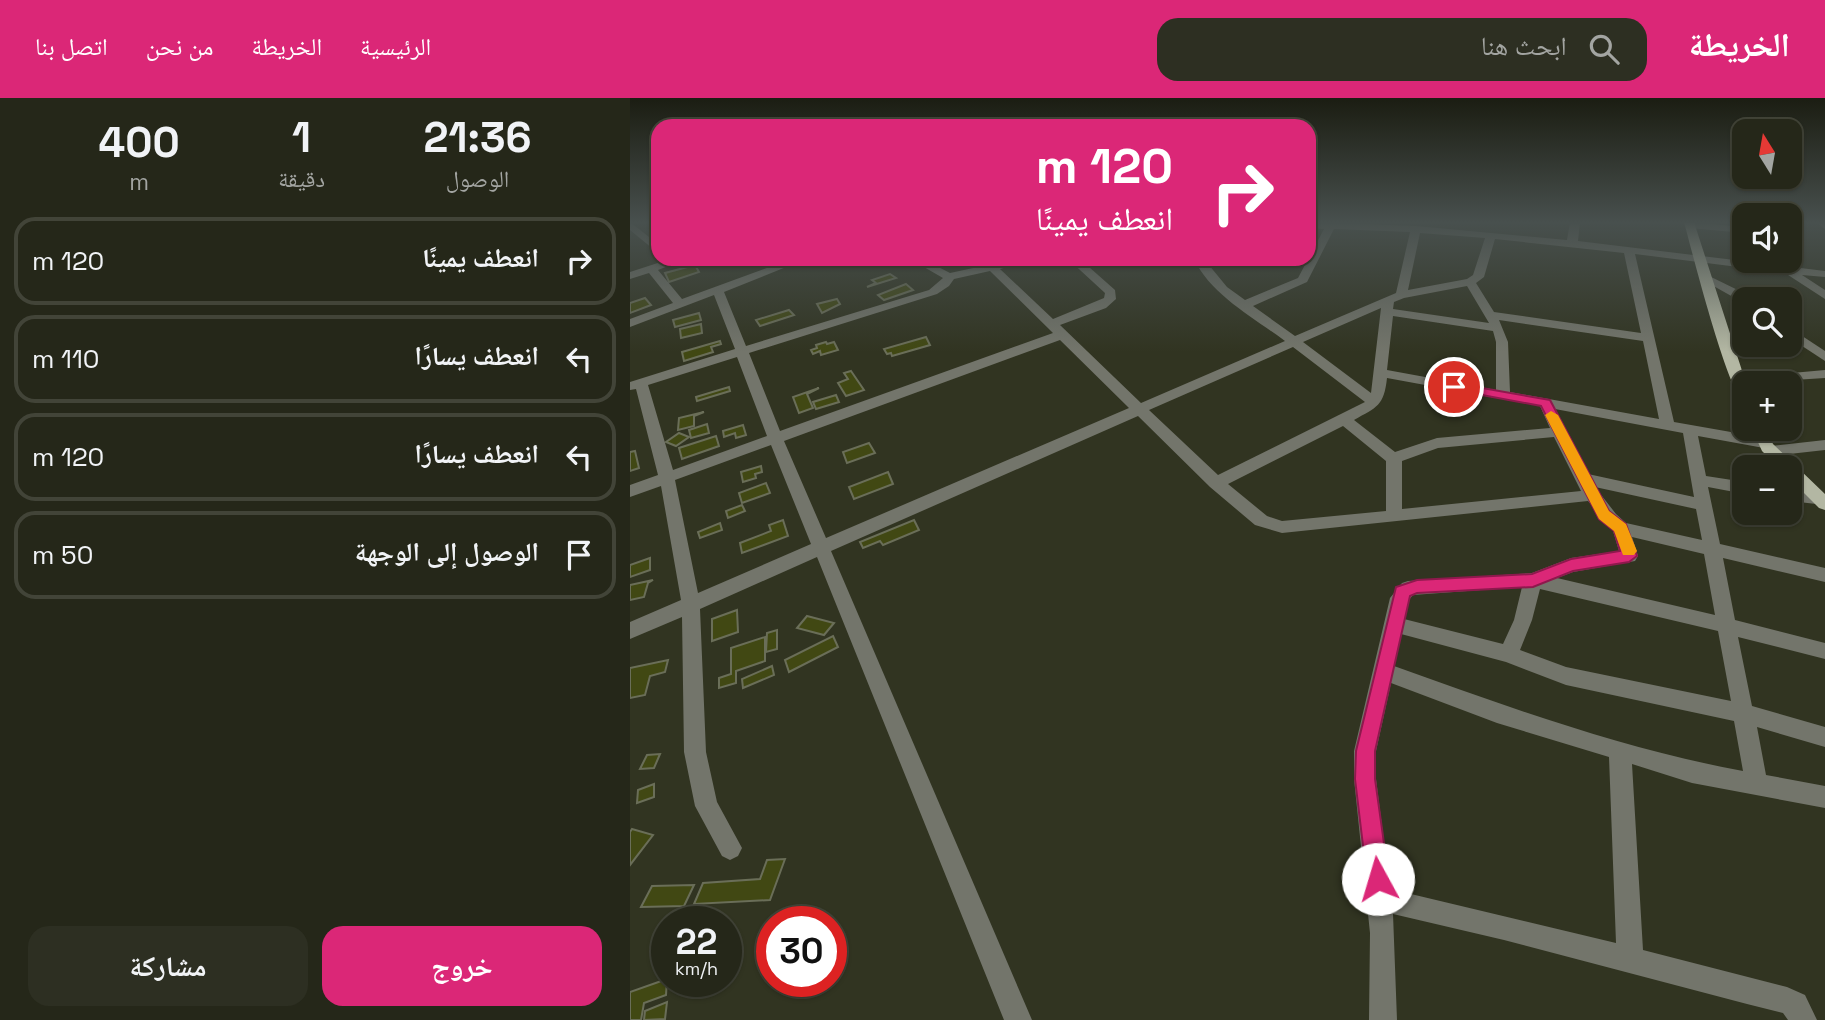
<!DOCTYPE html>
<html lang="ar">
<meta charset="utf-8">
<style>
:root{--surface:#252719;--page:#2d2f22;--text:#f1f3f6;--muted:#a3a5a2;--line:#424438;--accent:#db2777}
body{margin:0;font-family:"Space Grotesk","Noto Naskh Arabic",sans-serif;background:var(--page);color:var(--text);direction:rtl;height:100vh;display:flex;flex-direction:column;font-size:26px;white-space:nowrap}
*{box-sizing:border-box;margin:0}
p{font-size:23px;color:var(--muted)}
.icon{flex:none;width:38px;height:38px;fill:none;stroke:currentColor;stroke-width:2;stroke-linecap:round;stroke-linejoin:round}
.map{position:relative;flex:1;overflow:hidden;direction:ltr}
.drawer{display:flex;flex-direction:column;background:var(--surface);width:630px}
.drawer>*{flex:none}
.banner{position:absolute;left:21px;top:21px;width:665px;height:147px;border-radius:21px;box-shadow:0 2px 5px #0004,0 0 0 2px var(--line);direction:rtl;background:#db2777;color:#fff;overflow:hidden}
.needle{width:46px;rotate:349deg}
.controls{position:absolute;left:1102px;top:21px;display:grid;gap:14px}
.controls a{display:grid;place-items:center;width:70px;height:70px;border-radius:14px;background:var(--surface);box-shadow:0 2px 5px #0004,0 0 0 2px var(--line);font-size:35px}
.speed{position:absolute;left:21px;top:808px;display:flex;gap:14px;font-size:35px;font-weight:700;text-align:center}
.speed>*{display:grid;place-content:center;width:91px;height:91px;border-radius:50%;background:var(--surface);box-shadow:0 2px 5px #0004,0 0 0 2px var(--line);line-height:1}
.speed small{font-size:18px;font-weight:400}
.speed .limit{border:10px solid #d22;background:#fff;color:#111}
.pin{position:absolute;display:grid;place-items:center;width:60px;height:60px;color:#fff;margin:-30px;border:4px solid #fff;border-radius:50%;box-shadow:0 2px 7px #0007}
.me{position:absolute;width:77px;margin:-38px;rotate:354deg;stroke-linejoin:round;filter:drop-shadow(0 0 5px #0008)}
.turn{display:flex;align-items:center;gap:24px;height:147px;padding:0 28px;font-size:32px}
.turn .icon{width:91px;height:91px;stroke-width:2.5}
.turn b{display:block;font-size:49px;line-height:60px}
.eta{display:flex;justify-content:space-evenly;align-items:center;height:119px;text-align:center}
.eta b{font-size:42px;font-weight:700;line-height:49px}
.action{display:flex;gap:14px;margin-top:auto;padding:14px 28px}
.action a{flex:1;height:80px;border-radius:21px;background:var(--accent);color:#fff;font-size:28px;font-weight:700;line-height:80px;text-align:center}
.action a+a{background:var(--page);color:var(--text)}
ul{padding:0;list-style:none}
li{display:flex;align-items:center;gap:21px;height:88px;margin:0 14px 10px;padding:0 14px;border:4px solid var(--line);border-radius:21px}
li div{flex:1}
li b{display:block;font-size:26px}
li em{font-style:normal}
header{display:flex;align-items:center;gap:42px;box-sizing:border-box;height:98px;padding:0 35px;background:var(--accent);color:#fff}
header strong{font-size:33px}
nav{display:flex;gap:38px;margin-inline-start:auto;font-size:24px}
.search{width:490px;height:63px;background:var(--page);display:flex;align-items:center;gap:18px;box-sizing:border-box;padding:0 24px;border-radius:21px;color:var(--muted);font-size:26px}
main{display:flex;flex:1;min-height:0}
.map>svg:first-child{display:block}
.building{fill:#414813;stroke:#6a6e58;stroke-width:2}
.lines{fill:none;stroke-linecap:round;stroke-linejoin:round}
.minor{fill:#73756b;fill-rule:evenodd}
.major{fill:#b3b7a3;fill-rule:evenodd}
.route{fill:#db2777;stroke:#8e194d;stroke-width:2}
.slow{fill:#f59e0b}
</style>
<header>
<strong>الخريطة</strong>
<div class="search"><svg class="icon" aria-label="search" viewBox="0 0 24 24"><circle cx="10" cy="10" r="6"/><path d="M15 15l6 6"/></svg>ابحث هنا</div>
<nav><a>الرئيسية</a><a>الخريطة</a><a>من نحن</a><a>اتصل بنا</a></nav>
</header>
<main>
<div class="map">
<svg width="1195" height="922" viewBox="0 0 1195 922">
<rect width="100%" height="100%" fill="#313421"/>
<g class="building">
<polygon points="65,167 69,174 39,184 35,175"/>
<polygon points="260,176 266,180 237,189 246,185 242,182"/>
<polygon points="276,186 283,192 254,202 248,197"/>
<polygon points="15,200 21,207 0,215 0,205"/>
<polygon points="207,201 210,206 192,215 187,206"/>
<polygon points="159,212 164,217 130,228 126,222"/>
<polygon points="69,215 71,222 45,229 43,222"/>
<polygon points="71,226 72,235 51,240 50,231"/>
<polygon points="296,239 300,247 262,258 261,255 257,256 254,251"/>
<polygon points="90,243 91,246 81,249 83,254 54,263 52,254"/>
<polygon points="196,244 197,246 204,244 208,252 191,257 190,253 183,256 181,252 187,250 186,247"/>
<polygon points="221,273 234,292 216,298 208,285 218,281 214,275"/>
<polygon points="99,289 100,293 67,303 66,299"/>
<polygon points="189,290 177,296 183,310 169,315 163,299"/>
<polygon points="206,297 209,304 186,311 183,304"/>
<polygon points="74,314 64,318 64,328 48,332 49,320"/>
<polygon points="77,326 79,335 61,340 59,332"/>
<polygon points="113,327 116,337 106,340 105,335 94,339 93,333"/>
<polygon points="49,335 59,339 46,348 36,344"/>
<polygon points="86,338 89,348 52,361 49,350"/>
<polygon points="239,345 245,355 217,365 213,354"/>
<polygon points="5,353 9,370 0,373 0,354"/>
<polygon points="131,368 132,374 125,376 126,380 113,384 111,374"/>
<polygon points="258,374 263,386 224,401 219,389"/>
<polygon points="136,385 140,395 112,405 109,395"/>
<polygon points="112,407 115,413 98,420 96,413"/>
<polygon points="153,422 158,438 112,455 110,445 141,433 139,427"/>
<polygon points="284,422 289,432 253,447 250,443 233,450 230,444"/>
<polygon points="90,425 92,432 70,440 68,434"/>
<polygon points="20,460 20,472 0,479 0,467"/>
<polygon points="23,482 18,485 14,499 0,502 0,487"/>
<polygon points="107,512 108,534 82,543 82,521"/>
<polygon points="177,518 204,525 194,537 167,530"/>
<polygon points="147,532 147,551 136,554 137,535"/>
<polygon points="203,538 208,549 159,574 155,562"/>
<polygon points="135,539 135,563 106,573 106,585 89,590 89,580 101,576 101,550"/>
<polygon points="38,562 35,574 20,578 15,597 0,600 0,570"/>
<polygon points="142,568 144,577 113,590 112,581"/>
<polygon points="30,656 24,670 10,671 17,657"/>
<polygon points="24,686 24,699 7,705 8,692"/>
<polygon points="2,731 23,737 0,767 0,734"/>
<polygon points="155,761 140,802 64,806 73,785 130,781 137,762"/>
<polygon points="64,787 54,808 11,809 22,788"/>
<polygon points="37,881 36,897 14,905 11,922 0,922 0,894"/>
<polygon points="37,904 35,921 14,922 15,913"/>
</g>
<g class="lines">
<g class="minor">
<polygon points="0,124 28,146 28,155 0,132"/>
<path d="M679 124 786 128 937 142 940 124H950L948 143 1195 173V179L1172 177 1195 192V201L1155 175 1005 156 1044 324 1135 340 1140 341 1141 348 1195 342V352L1140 358 1135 357 1134 350 1068 338 1076 378 1115 384V396L1078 389 1090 446 1195 470V484L1093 460 1105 522 1195 545V561L1108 539 1122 608 1195 629V649L1127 629 1136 677 1195 688V710L1062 685 1002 666 1013 852 1157 889 1175 897 1187 922H1158L1153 915 1117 906 874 842 763 816 767 922H739L740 835 724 681V653L760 500 772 485 778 483 902 475 941 460 989 453 983 433 958 403 652 435 625 427 580 389 508 318 201 453 402 922H374L187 459 70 511 76 654 87 704 112 750 108 758 100 762 92 758 65 708 54 654 52 519 0 541V524L51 502 31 388 0 399V387L28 377 6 291 0 292V284L105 251 84 197 0 229V221L43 205 19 175 0 181V174L40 161H56L28 172 52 201 161 161H176L94 194 116 248 299 192 313 180 280 161H293L320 175 385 161H406L370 171 423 221 474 200 475 195 438 161H450L485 192 486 201 476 210 430 227 511 305 655 243C623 219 581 197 564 161H574L597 189 615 202 668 180 694 131 679 130ZM704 131 780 134 766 195 665 238 623 208 677 184ZM790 135 855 140 843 177 837 181 778 192ZM865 141 994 155 1011 235 864 214 846 185 854 179ZM360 173 423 235 150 333 119 255 307 196 319 188 324 181ZM837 188 859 225 763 211 764 204 774 200ZM751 210 741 295 673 244ZM763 218 863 233 866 244V292L757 272ZM869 222 1013 243 1029 321 880 294 878 244ZM430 242 499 310 196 440 154 343ZM663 249 735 304 588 377 519 312ZM107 259 137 338 43 372 18 287ZM757 280 910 308 920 330 807 340 765 354 724 322C747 309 754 308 757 280ZM925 311 1053 335 1064 399 958 376ZM713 328 756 363V413L652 423 637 418 598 386ZM924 339 951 393 772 411V363L808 350ZM141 347 181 446 68 495 45 382ZM965 389 1066 411 1072 442 996 425 986 416ZM1002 439 1074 456 1085 517 927 480 943 474 1005 463 1008 458ZM892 489 884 522 873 546 774 521 778 503 783 497ZM910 491 1088 533 1101 603 936 569 890 552 902 522ZM771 536 876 564 936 587 1104 623 1113 673C994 651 878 609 764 568ZM761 585 867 625 979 659 986 845 760 791 746 681V653Z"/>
<polygon points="1057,124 1115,129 1115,135 1059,130 1054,127"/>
<polygon points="1186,124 1195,124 1195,131"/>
<polygon points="1075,176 1120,198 1122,201 1112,204 1071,181 1069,179"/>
<polygon points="1160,230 1195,253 1195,263 1160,240"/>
<polygon points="1195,272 1195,280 1115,285 1107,288 1100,284 1107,280"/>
<polygon points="1160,391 1195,397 1195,407 1160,403"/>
</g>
<g class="major">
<path d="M1054 124H1064L1116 285 1115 305C1099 300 1061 150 1054 124Z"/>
<polygon points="1122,331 1136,331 1143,346 1195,396 1195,412 1189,410 1160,381 1160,369 1148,369 1132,353"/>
</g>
</g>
<linearGradient id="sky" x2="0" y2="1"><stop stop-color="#1b1d12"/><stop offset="0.49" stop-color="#48504e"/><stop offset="1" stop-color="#48504e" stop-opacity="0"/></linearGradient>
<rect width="1195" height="254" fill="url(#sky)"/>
<polygon class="route" points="824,285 920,302 979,413 996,426 1007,458 999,464 943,473 903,489 787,495 780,498 745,653 745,681 759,781 756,789 748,792 740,789 737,781 725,681 726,653 766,489 787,482 902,476 941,461 990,453 984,433 969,421 911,308 820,291 818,289"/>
<polygon class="slow" points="921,313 928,317 979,413 996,426 1007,453 1004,457 993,457 984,433 969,421 915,317"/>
</svg>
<div class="controls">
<a><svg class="needle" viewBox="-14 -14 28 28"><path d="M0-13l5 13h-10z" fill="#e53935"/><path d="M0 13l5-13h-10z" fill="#a3a5a2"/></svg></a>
<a><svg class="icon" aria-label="sound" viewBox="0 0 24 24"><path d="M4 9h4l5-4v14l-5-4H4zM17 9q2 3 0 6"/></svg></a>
<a><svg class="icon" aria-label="search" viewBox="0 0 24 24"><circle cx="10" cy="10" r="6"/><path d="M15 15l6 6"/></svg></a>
<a>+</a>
<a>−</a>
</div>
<div class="speed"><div>22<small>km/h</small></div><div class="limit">30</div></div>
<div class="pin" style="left:824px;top:289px;background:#d93025"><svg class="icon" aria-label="arrive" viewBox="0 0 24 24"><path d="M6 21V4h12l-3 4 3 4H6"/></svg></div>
<svg class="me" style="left:748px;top:781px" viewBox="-20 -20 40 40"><circle r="19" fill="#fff"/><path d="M0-13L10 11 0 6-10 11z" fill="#db2777"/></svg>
<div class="banner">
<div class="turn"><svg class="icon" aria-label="right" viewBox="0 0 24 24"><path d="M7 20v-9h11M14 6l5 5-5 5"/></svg><div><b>120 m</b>انعطف يمينًا</div></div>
</div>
</div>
<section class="drawer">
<div class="eta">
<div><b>21:36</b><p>الوصول</p></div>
<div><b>1</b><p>دقيقة</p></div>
<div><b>400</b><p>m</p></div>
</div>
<ul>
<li><svg class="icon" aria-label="right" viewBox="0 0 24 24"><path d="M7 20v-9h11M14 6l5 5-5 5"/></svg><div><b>انعطف يمينًا</b></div><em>120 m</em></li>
<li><svg class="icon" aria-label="left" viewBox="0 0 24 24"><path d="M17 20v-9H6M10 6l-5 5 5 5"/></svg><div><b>انعطف يسارًا</b></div><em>110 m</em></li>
<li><svg class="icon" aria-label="left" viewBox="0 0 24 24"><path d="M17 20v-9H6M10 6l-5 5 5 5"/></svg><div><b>انعطف يسارًا</b></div><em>120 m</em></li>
<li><svg class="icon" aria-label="arrive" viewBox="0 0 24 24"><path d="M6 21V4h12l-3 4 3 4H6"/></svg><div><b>الوصول إلى الوجهة</b></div><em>50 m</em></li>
</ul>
<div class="action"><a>خروج</a><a>مشاركة</a></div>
</section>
</main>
